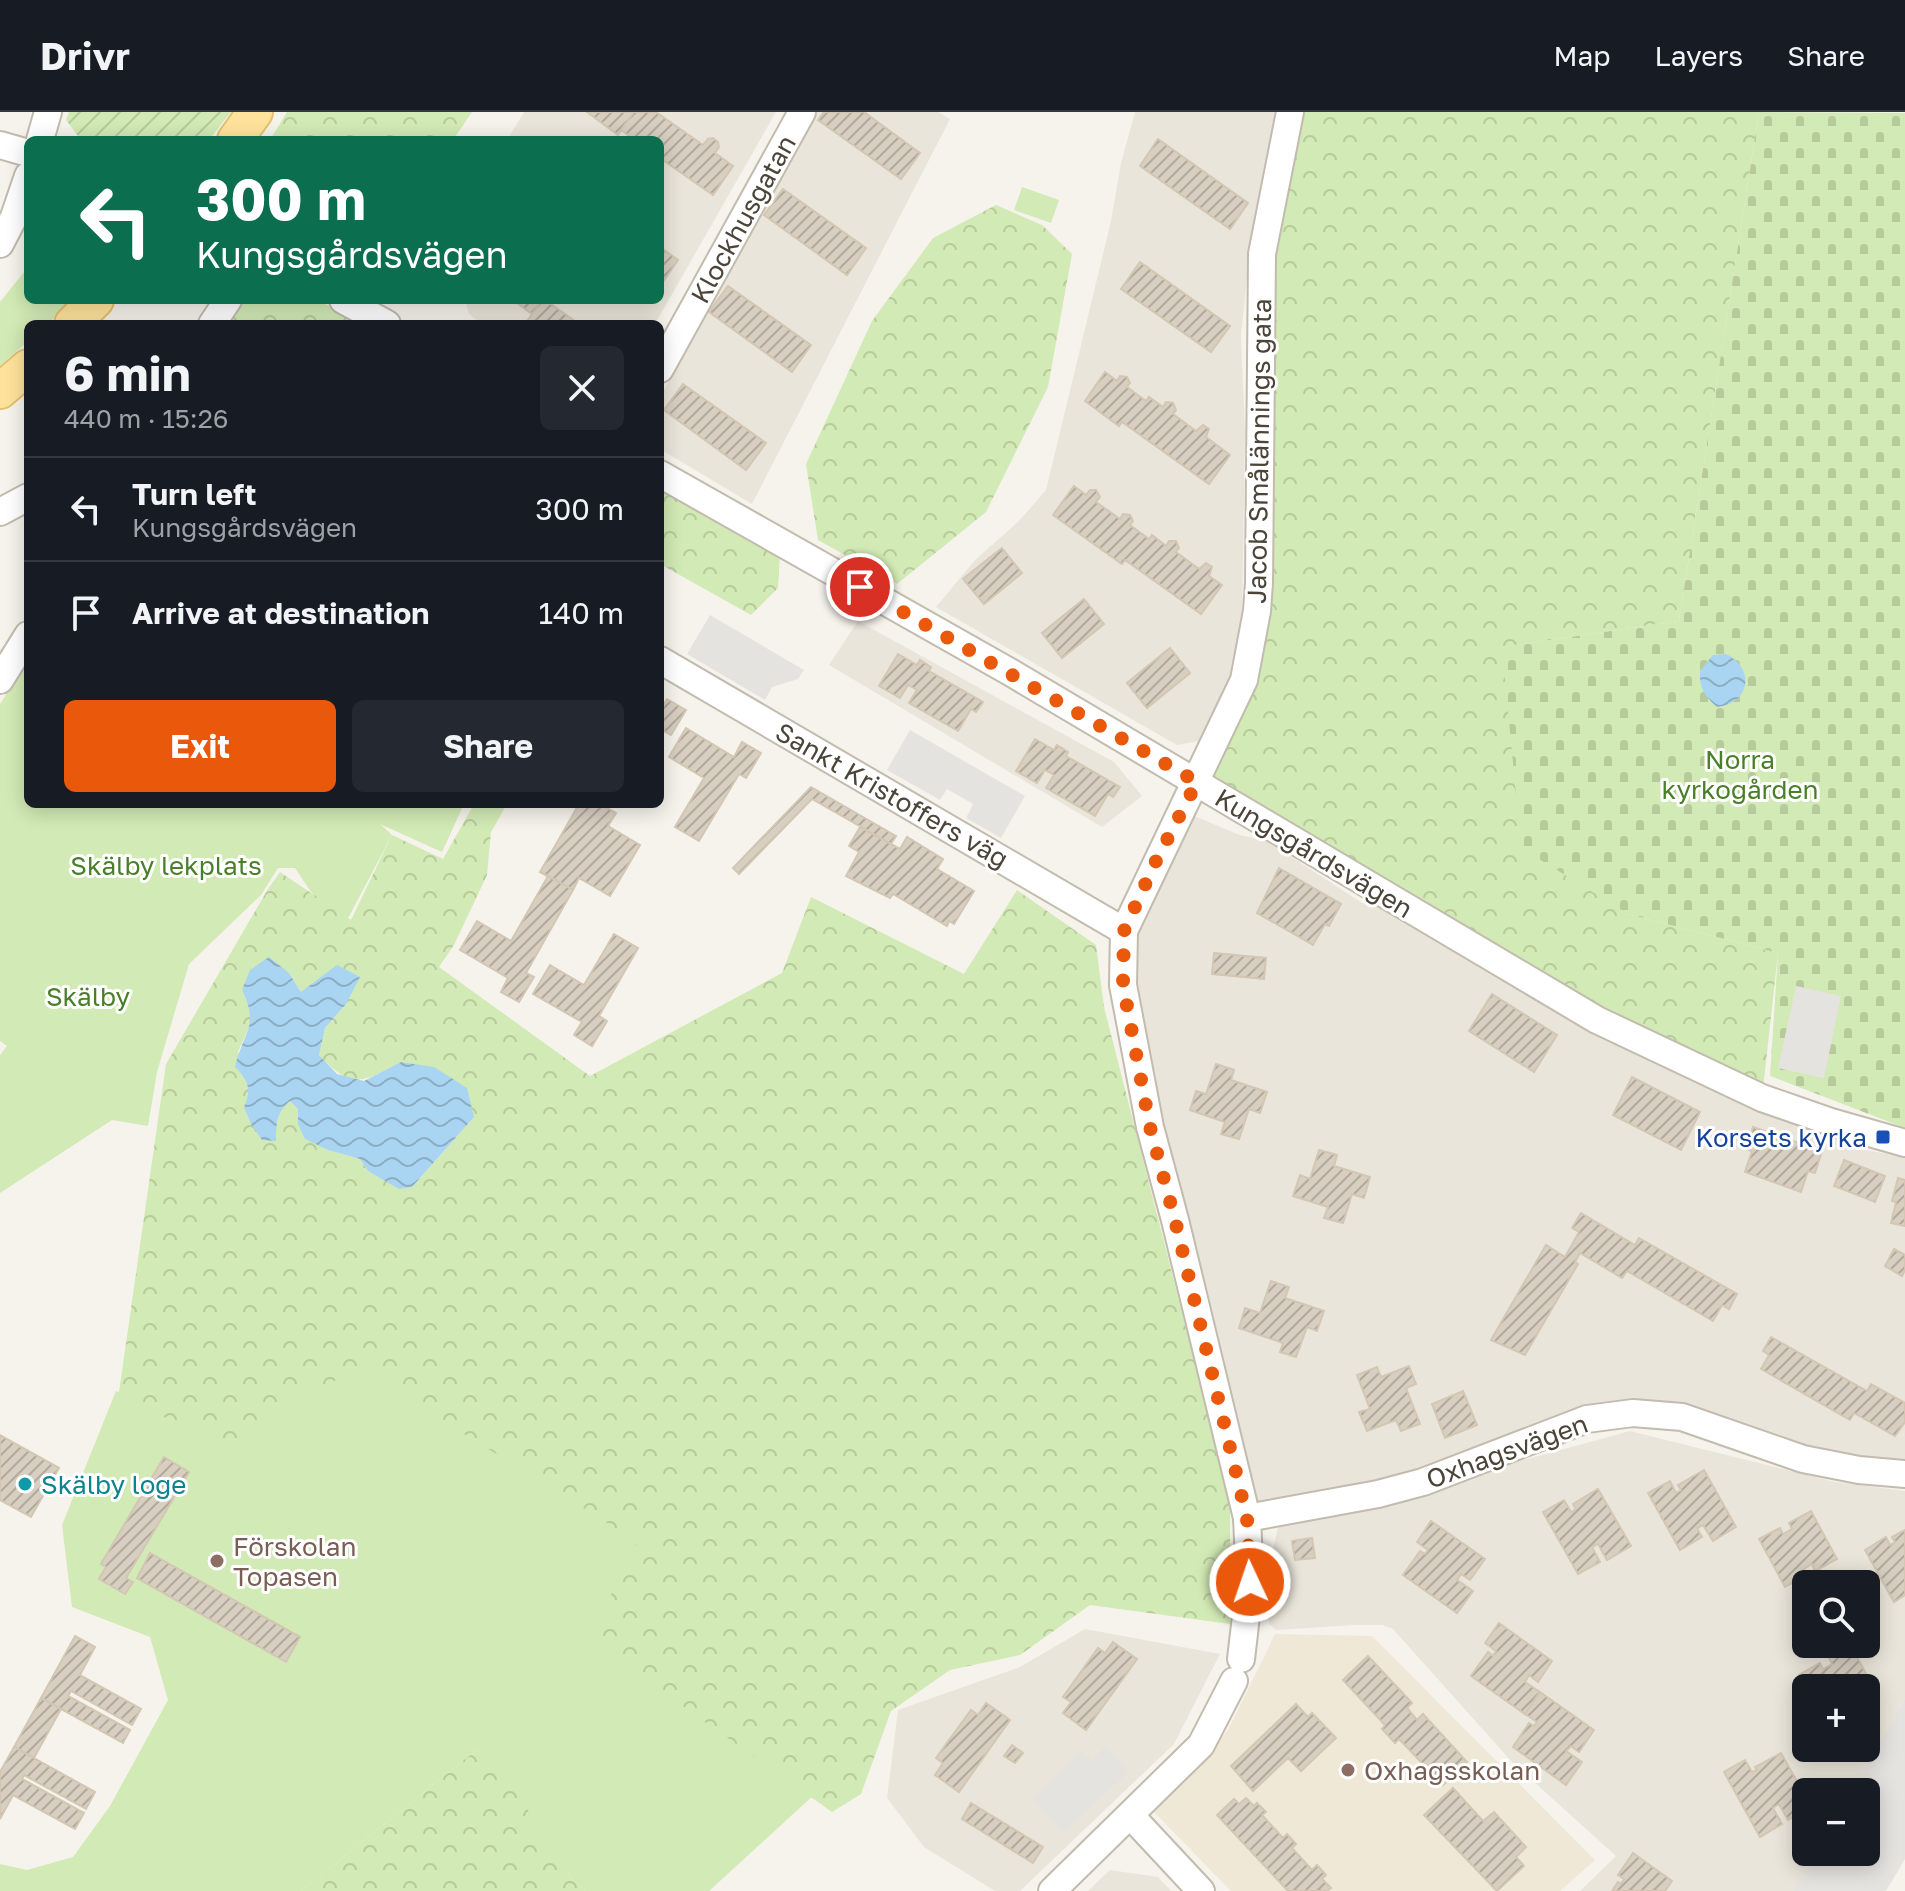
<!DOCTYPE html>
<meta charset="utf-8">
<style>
:root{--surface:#171b24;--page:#242831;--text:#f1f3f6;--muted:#9ea1a6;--line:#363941;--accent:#ea580c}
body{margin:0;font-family:"Golos Text",sans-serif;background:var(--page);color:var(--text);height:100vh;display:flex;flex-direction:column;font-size:30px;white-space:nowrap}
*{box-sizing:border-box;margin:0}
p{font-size:26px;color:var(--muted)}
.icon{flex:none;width:44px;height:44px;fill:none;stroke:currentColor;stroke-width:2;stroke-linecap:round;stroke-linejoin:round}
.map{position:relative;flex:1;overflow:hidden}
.sheet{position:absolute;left:24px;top:208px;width:640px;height:488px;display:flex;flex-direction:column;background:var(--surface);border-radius:12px;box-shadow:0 4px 20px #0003}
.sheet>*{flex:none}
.guide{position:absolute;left:24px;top:24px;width:640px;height:168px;border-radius:12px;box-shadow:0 4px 20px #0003;background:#0b6e4f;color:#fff;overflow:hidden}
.tools{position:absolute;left:1792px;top:1458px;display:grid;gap:16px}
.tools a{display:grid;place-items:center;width:88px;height:88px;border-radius:12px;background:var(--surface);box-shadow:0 4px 20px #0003;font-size:40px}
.pin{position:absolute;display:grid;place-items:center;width:68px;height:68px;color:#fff;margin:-34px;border:4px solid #fff;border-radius:50%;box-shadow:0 2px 8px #0007}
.me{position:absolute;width:88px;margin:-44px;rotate:357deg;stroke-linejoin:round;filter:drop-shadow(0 0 6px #0008)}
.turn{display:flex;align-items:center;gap:28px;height:168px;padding:0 40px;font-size:36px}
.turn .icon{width:104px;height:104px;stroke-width:2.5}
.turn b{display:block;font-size:56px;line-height:68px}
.round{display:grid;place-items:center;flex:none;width:84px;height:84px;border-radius:12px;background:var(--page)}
.headline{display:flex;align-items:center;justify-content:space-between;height:136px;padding:0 40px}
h1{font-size:48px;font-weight:700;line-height:60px}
.primary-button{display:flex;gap:16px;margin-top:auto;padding:16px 40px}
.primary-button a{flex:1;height:92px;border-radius:12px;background:var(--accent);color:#fff;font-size:32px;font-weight:700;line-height:92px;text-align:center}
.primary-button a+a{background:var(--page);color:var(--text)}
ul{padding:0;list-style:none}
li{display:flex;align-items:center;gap:24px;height:104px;padding:0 40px;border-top:2px solid var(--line)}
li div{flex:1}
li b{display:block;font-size:30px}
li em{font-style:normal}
header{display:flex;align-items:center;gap:48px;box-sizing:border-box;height:112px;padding:0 40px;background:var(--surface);border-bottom:2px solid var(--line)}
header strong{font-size:38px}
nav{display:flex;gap:44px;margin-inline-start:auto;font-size:28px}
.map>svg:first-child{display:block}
.residential{fill:#eae5da;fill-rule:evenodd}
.education{fill:#efe8d6}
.green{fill:#d2eab5}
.forest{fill:url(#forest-crowns);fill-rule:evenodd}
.cemetery{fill:url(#cemetery-stones)}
.garden{fill:url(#garden-furrows)}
.parking{fill:#e5e3e0}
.water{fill:url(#water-waves)}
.building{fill:url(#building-hatch);stroke:#d3c7b4;stroke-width:2}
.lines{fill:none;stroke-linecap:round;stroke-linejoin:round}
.minor-casing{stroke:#c2bbae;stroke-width:30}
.major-casing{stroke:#e6c16a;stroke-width:38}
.minor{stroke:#fff;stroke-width:26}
.major{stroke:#ffe39c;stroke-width:34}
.route{stroke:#ea580c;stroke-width:14;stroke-dasharray:0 25.2}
.transit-dot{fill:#1a4fb4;stroke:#fff;stroke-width:3}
.culture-dot{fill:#0f9aa8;stroke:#fff;stroke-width:3}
.education-dot{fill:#8d6e63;stroke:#fff;stroke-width:3}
.labels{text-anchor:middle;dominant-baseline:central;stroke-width:6;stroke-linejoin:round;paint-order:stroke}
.street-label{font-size:26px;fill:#4b4439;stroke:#fff}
.park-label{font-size:26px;fill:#4a7f2a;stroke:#fff}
.transit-label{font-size:26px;fill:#164399;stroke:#fff;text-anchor:end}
.culture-label{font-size:26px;fill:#0d838f;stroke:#fff;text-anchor:start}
.education-label{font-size:26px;fill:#785e54;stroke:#fff;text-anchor:start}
</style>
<header>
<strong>Drivr</strong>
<nav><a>Map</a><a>Layers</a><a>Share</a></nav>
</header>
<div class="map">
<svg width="1905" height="1779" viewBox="0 0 1905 1779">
<defs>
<pattern id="forest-crowns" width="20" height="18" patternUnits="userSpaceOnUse" patternTransform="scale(2)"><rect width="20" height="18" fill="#d2eab5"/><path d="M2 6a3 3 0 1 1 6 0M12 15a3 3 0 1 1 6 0" fill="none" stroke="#b6ca9c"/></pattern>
<pattern id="cemetery-stones" width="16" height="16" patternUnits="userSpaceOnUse" patternTransform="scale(2)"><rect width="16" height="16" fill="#d2eab5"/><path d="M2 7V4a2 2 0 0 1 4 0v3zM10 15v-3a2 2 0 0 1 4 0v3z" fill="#b6ca9c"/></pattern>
<pattern id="garden-furrows" width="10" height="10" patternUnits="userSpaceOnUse" patternTransform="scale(2)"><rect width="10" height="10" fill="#d2eab5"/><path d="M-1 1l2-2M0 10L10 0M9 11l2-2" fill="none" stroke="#b6ca9c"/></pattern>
<pattern id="water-waves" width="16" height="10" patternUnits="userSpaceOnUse" patternTransform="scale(2)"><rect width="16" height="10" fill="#a9d4f2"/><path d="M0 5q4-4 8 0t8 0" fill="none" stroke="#8caec5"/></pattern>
<pattern id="building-hatch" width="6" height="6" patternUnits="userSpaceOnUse" patternTransform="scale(2)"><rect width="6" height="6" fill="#d8cfc1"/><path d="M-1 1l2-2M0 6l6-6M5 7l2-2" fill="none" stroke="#b1aa9e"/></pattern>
</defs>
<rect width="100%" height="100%" fill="#f6f3ec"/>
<g class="residential">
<polygon points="524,0 776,0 655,212 482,212 469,202 465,188 660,188 660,28 507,28"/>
<polygon points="810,0 938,0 950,7 752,392 660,337 660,286"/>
<polygon points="1135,0 1279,0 1251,129 1241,223 1245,321 1242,507 1228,574 1204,628 1177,633 936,495 975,448 1019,409 1046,378 1111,109 1121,51"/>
<polygon points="858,509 1114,650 1142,684 1102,715 829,553"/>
<polygon points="1182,699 1240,723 1267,729 1362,791 1387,792 1760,994 1871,1039 1905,1045 1905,1362 1682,1305 1537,1326 1247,1406 1123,873 1155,751"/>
<path d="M1630 1319 1835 1370 1905 1379V1747L1886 1779H1580L1616 1744 1512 1650 1393 1517 1382 1513H1355L1276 1518 1269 1512 1267 1465 1278 1415ZM1806 1472H1866V1532H1806ZM1806 1576H1866V1636H1806ZM1806 1680H1866V1740H1806Z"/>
<polygon points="1085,1517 1220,1542 1174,1632 1020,1779 995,1779 924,1735 887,1686 898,1598 1020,1555"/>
<polygon points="1110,1758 1158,1765 1171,1779 1088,1779"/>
</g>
<polygon class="education" points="1275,1522 1372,1524 1595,1748 1560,1779 1231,1779 1153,1699 1228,1618"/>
<g class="green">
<polygon points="1022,75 1059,88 1051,111 1014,98"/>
<polygon points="28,155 28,188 71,188 48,212 28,212 28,229 0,254 0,190"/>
<polygon points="28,548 28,692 464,692 442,740 380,712 392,723 345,812 311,780 295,756 278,756 261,783 189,852 157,960 148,1014 112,1008 0,1081 0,943 7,934 0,929 0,592"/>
<polygon points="362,1249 651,1429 815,1682 709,1779 585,1779 570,1765 479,1636 301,1779 0,1779 0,1752 27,1758 73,1745 110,1694 168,1588 150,1525 72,1495 62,1413 116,1279 234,1322 299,1271"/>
</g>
<g class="forest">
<polygon points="287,0 472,0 453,28 270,28"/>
<polygon points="1290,0 1759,0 1679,509 1502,535 1628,802 1778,841 1762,986 1197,670 1244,568 1262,142"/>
<polygon points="996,93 1042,113 1072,142 1048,275 986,400 897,472 818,428 806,352 872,209 933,126"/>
<polygon points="243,188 318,188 361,212 230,212"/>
<polygon points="660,377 780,443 778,476 751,503 660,452"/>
<path d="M474 692H507L491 720 487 763 454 833 439 855 590 964 782 861 811 785 964 862 1017 778 1096 833 1104 895 1230 1388V1512L1090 1493 1020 1543 950 1558 891 1599 861 1682 832 1700 588 1527 638 1430 361 1258 300 1283 230 1331 118 1287 166 952 268 777 280 760 351 808 392 723 443 747ZM289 861 301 880 346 892 325 916 319 943C353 979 362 970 401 950L474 1005 412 1075 368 1059 360 1047 328 1038 298 1012V997L290 989 281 996 276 1016 250 983 238 940 251 911V895L242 878Z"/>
<polygon points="479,1636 496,1647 570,1765 585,1779 301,1779"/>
</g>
<polygon class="cemetery" points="1759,0 1905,1 1905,1016 1770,964 1778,841 1628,802 1521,736 1502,535 1679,509"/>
<polygon class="garden" points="69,0 231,0 209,28 81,28 66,8"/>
<g class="parking">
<polygon points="710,503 804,558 798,567 772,575 765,588 687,542"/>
<polygon points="910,618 1025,684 1001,726 966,706 973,692 947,677 940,688 887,658"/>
<polygon points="1796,874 1841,884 1824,966 1778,956"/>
<polygon points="1905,1587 1905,1746 1893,1767 1885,1779 1794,1779 1819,1740 1866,1740 1866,1680 1853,1680"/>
<polygon points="1106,1634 1129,1659 1064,1720 1032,1687 1082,1639 1091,1649"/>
</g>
<g class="water">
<path d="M1726 542C1755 556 1751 591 1717 595 1704 584 1699 575 1700 559L1713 543Z"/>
<path d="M269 845 289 861 301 880 337 853 360 865 346 892 325 916 319 943 337 962 364 969 401 950 434 955 467 976 474 1005 412 1075 399 1077 368 1059 360 1047 328 1038 305 1027 298 1012V997L290 989C277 999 276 1013 276 1029L262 1028 251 1012 244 995C252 977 248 968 235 955 243 920 260 914 242 878L250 858Z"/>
</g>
<g class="building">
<polygon points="587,0 634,0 618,23"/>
<polygon points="634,0 656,0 703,33 708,27 713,26 718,30 719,35 715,41 733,54 713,83 660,46 660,28 635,28 621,18"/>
<polygon points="824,0 864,0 920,41 901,67 818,8"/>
<polygon points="1158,27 1248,91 1230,117 1140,54"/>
<polygon points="783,77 866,136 847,163 764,103"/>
<polygon points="660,135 678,148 660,174"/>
<polygon points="1140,150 1230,214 1211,240 1121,177"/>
<polygon points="728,174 811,233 792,260 709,200"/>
<polygon points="513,188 542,188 532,202"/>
<polygon points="542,188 545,188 579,212 525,212"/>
<polygon points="1105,260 1117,269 1120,264 1127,265 1130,271 1127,275 1146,289 1149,285 1163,295 1166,290 1173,291 1176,298 1173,302 1196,319 1203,313 1209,317 1206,325 1230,343 1209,372 1122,310 1119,314 1085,289"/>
<polygon points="683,272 766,331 746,358 664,298"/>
<polygon points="1074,374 1086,383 1090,378 1096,378 1100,385 1096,390 1120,407 1123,402 1130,403 1133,409 1130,413 1149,427 1152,423 1166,434 1169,429 1176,429 1179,436 1176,440 1199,457 1206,451 1212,455 1209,464 1222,473 1201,502 1125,448 1122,452 1053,403"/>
<polygon points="1002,436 1022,461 984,492 963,467"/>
<polygon points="1084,487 1104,512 1062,546 1042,521"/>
<polygon points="1170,536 1190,561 1147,596 1127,571"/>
<polygon points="898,542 917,553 920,548 931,555 929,559 983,590 976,600 971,597 958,619 909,591 917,578 908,573 900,586 879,574"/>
<polygon points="667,587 686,598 671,623 662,618 660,622 660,599"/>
<polygon points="686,616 734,645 742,630 761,641 746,666 739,662 699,729 675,715 704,666 669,645"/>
<polygon points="1035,627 1054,638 1057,633 1068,640 1066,644 1120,675 1113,685 1108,682 1095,704 1046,676 1054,663 1045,658 1037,671 1016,659"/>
<polygon points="811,675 896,724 891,732 812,687 739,762 733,756"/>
<polygon points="579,692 600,692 616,701 608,714 640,733 610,784 579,766 573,778 540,760"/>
<polygon points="860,715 900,737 907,725 943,747 937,757 974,779 954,812 949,809 947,814 893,782 890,786 846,764 859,740 849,734"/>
<polygon points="1279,756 1341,792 1329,814 1325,812 1313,833 1257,801"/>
<polygon points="548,764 573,778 526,861 534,865 519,890 501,880 508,866 460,838 477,809 511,829"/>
<polygon points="614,822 638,836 599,904 607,909 592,934 574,923 582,910 533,882 550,853 584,873"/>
<polygon points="1214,841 1266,846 1264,867 1212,862"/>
<polygon points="1492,882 1557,923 1534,960 1469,919"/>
<polygon points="1216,952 1234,958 1231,968 1267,980 1260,1001 1249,997 1239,1027 1221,1022 1225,1010 1190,998 1196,979 1206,982"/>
<polygon points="1632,965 1700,1000 1681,1038 1613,1003"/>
<polygon points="1753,1015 1822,1039 1815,1061 1808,1059 1801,1080 1745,1060 1752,1039 1746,1037"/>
<polygon points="1319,1038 1337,1043 1334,1054 1370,1065 1364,1086 1352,1082 1343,1111 1324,1106 1328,1095 1293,1084 1300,1063 1310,1067"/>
<polygon points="1844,1048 1885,1064 1875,1090 1834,1074"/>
<polygon points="1898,1066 1905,1068 1905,1114 1891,1111 1896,1090 1892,1089"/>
<polygon points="1581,1101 1635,1133 1639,1126 1737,1182 1729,1197 1722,1193 1713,1209 1627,1159 1622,1166 1580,1141 1575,1150 1578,1152 1525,1243 1491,1228 1546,1133 1565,1145 1579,1120 1572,1116"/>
<polygon points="1894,1137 1905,1143 1905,1158 1902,1164 1885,1154"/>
<polygon points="1271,1169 1289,1175 1285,1186 1324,1199 1317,1219 1307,1215 1296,1245 1280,1240 1283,1231 1239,1216 1245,1196 1260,1201"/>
<polygon points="1771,1225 1867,1279 1871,1272 1905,1291 1905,1310 1895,1324 1854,1301 1850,1308 1761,1257 1769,1243 1763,1239"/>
<polygon points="1409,1254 1416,1272 1406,1276 1420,1312 1401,1319 1396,1308 1367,1319 1359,1300 1370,1297 1357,1263 1377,1255 1381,1265"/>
<polygon points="1463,1279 1477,1313 1445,1326 1432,1292"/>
<polygon points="0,1323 59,1356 31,1405 0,1388"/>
<polygon points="164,1345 189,1360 126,1466 133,1470 125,1482 99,1467 106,1455 101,1452"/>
<polygon points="1704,1358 1736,1415 1713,1429 1703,1413 1697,1416 1702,1425 1680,1438 1648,1381 1670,1369 1676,1381 1681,1378 1678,1373"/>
<polygon points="1598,1377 1631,1434 1607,1448 1598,1432 1592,1435 1600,1450 1578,1462 1543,1400 1564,1388 1571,1400 1576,1397 1573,1392"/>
<polygon points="1811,1399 1837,1447 1815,1459 1812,1452 1804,1457 1807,1463 1785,1475 1759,1427 1780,1416 1783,1422 1792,1417 1789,1411"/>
<polygon points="1431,1409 1485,1447 1470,1468 1461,1462 1457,1468 1473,1479 1457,1501 1403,1463 1420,1439 1425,1442 1428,1438 1417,1430"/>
<polygon points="1905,1418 1905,1483 1894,1490 1865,1438 1886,1425 1890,1433 1895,1430 1892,1425"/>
<polygon points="1312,1426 1315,1446 1295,1448 1292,1429"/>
<polygon points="150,1441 300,1525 286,1550 137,1466"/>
<polygon points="1499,1511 1552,1549 1538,1570 1529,1563 1525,1570 1540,1580 1525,1602 1471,1564 1488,1540 1493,1544 1496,1539 1485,1531"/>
<polygon points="75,1524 95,1535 80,1563 141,1597 132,1613 71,1579 68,1584 130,1618 123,1631 41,1586"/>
<polygon points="1113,1530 1137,1547 1086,1618 1063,1601 1071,1590 1063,1585 1098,1536 1105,1541"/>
<polygon points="1851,1534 1877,1582 1866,1589 1866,1576 1806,1576 1799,1563 1820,1551 1823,1557 1832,1552 1829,1546"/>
<polygon points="1368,1544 1412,1591 1407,1596 1417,1608 1423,1602 1467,1650 1443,1673 1399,1627 1395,1631 1382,1617 1385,1613 1343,1568"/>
<polygon points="1540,1580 1594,1618 1579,1640 1571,1634 1566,1639 1582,1650 1566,1673 1513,1635 1529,1611 1534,1614 1537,1610 1525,1602"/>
<polygon points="41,1586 61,1597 34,1646 14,1635"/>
<polygon points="986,1591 1010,1608 959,1680 935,1663 943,1651 936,1646 971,1598 978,1603"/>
<polygon points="1296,1592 1308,1605 1312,1601 1336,1626 1301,1659 1288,1646 1253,1679 1231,1654"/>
<polygon points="1012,1633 1023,1641 1015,1651 1004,1644"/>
<polygon points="14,1635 95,1680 86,1697 24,1663 22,1667 84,1701 75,1717 13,1683 0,1707 0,1660"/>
<polygon points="1781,1641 1806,1685 1806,1698 1788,1708 1779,1692 1773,1696 1782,1712 1760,1725 1724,1660 1745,1648 1752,1660 1757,1658 1755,1655"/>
<polygon points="1453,1676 1483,1709 1494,1700 1526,1735 1516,1745 1524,1754 1497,1779 1424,1703"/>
<polygon points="1246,1686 1254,1694 1257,1691 1266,1700 1262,1703 1283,1726 1287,1722 1296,1732 1292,1736 1312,1758 1317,1753 1326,1763 1322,1767 1331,1776 1327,1779 1288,1779 1217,1703 1234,1687 1239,1692"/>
<polygon points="971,1691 1043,1735 1033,1751 962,1707"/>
<polygon points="1633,1741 1672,1769 1665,1779 1612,1779 1618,1770 1621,1772 1624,1767 1618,1763"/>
</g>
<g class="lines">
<defs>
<g id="minor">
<polyline points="40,28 48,0"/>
<polyline points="0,33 28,41"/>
<polyline points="0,132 14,105 28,64"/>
<polyline points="343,188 387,212"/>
<polyline points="212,212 228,188"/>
<polyline points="660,257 802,0"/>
<polyline points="660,362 1010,560 1597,908 1762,986 1831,1010 1905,1031"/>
<polyline points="0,400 28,385"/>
<polyline points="660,548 1124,819"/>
<polyline points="0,568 28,523"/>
<polyline points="1247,1406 1378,1382 1423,1370 1587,1307 1633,1301 1682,1305 1803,1347 1859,1358 1905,1362"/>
<polyline points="1241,1547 1250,1470 1247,1406 1175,1108 1150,1015 1123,873 1124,819 1244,568 1257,499 1259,471 1262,142 1290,0"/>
<polyline points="1131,1704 1201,1779"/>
<polyline points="1052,1779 1201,1633 1234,1569"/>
</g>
<g id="major">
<polyline points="235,28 255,0"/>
<polyline points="72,212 96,188"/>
<polyline points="0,279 28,255"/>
</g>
</defs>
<use href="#minor" class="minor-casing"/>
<use href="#major" class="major-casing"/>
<use href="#minor" class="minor"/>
<use href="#major" class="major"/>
</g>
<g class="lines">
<polyline class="route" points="860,475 1197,670 1155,751 1124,819 1123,873 1150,1015 1175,1108 1247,1406 1250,1470"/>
</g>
<rect class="transit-dot" x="1875" y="1017" width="16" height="16" rx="4"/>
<circle class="culture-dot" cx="25" cy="1372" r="8"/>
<g class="education-dot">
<circle cx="217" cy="1449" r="8"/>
<circle cx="1348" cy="1658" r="8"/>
</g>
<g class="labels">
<g class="street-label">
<text transform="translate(743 107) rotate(-61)">Klockhusgatan</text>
<text transform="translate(1259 339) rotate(-89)">Jacob Smålännings gata</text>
<text transform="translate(892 683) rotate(30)">Sankt Kristoffers väg</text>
<text transform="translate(1314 741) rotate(31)">Kungsgårdsvägen</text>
<text transform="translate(1507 1339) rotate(-20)">Oxhagsvägen</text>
</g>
<g class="park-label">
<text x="1740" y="647">Norra<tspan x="1740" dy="30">kyrkogården</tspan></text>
<text x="166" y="753">Skälby lekplats</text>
<text x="88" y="884">Skälby</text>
</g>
<g class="transit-label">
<text x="1867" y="1025">Korsets kyrka</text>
</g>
<g class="culture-label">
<text x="41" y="1372">Skälby loge</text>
</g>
<g class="education-label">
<text x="233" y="1434">Förskolan<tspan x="233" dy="30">Topasen</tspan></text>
<text x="1364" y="1658">Oxhagsskolan</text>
</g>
</g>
</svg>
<div class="tools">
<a><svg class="icon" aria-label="search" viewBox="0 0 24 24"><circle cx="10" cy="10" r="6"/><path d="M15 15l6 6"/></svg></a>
<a>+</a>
<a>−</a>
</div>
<div class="pin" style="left:860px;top:475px;background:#d93025"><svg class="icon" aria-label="arrive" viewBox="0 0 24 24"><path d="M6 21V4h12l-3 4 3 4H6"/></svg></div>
<svg class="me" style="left:1250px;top:1470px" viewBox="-20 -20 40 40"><circle r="17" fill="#ea580c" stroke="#fff" stroke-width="3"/><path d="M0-11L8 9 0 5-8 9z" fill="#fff"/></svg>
<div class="guide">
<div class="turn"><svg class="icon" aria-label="left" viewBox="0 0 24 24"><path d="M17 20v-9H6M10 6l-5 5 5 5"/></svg><div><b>300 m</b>Kungsgårdsvägen</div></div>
</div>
<section class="sheet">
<div class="headline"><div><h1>6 min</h1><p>440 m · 15:26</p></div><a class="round"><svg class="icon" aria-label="close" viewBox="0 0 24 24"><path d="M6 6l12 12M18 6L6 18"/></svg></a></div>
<ul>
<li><svg class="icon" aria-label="left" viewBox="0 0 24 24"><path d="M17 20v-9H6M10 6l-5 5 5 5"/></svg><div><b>Turn left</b><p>Kungsgårdsvägen</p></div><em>300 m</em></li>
<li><svg class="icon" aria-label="arrive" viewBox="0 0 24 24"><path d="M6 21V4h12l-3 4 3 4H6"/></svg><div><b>Arrive at destination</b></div><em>140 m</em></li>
</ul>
<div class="primary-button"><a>Exit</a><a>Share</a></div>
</section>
</div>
